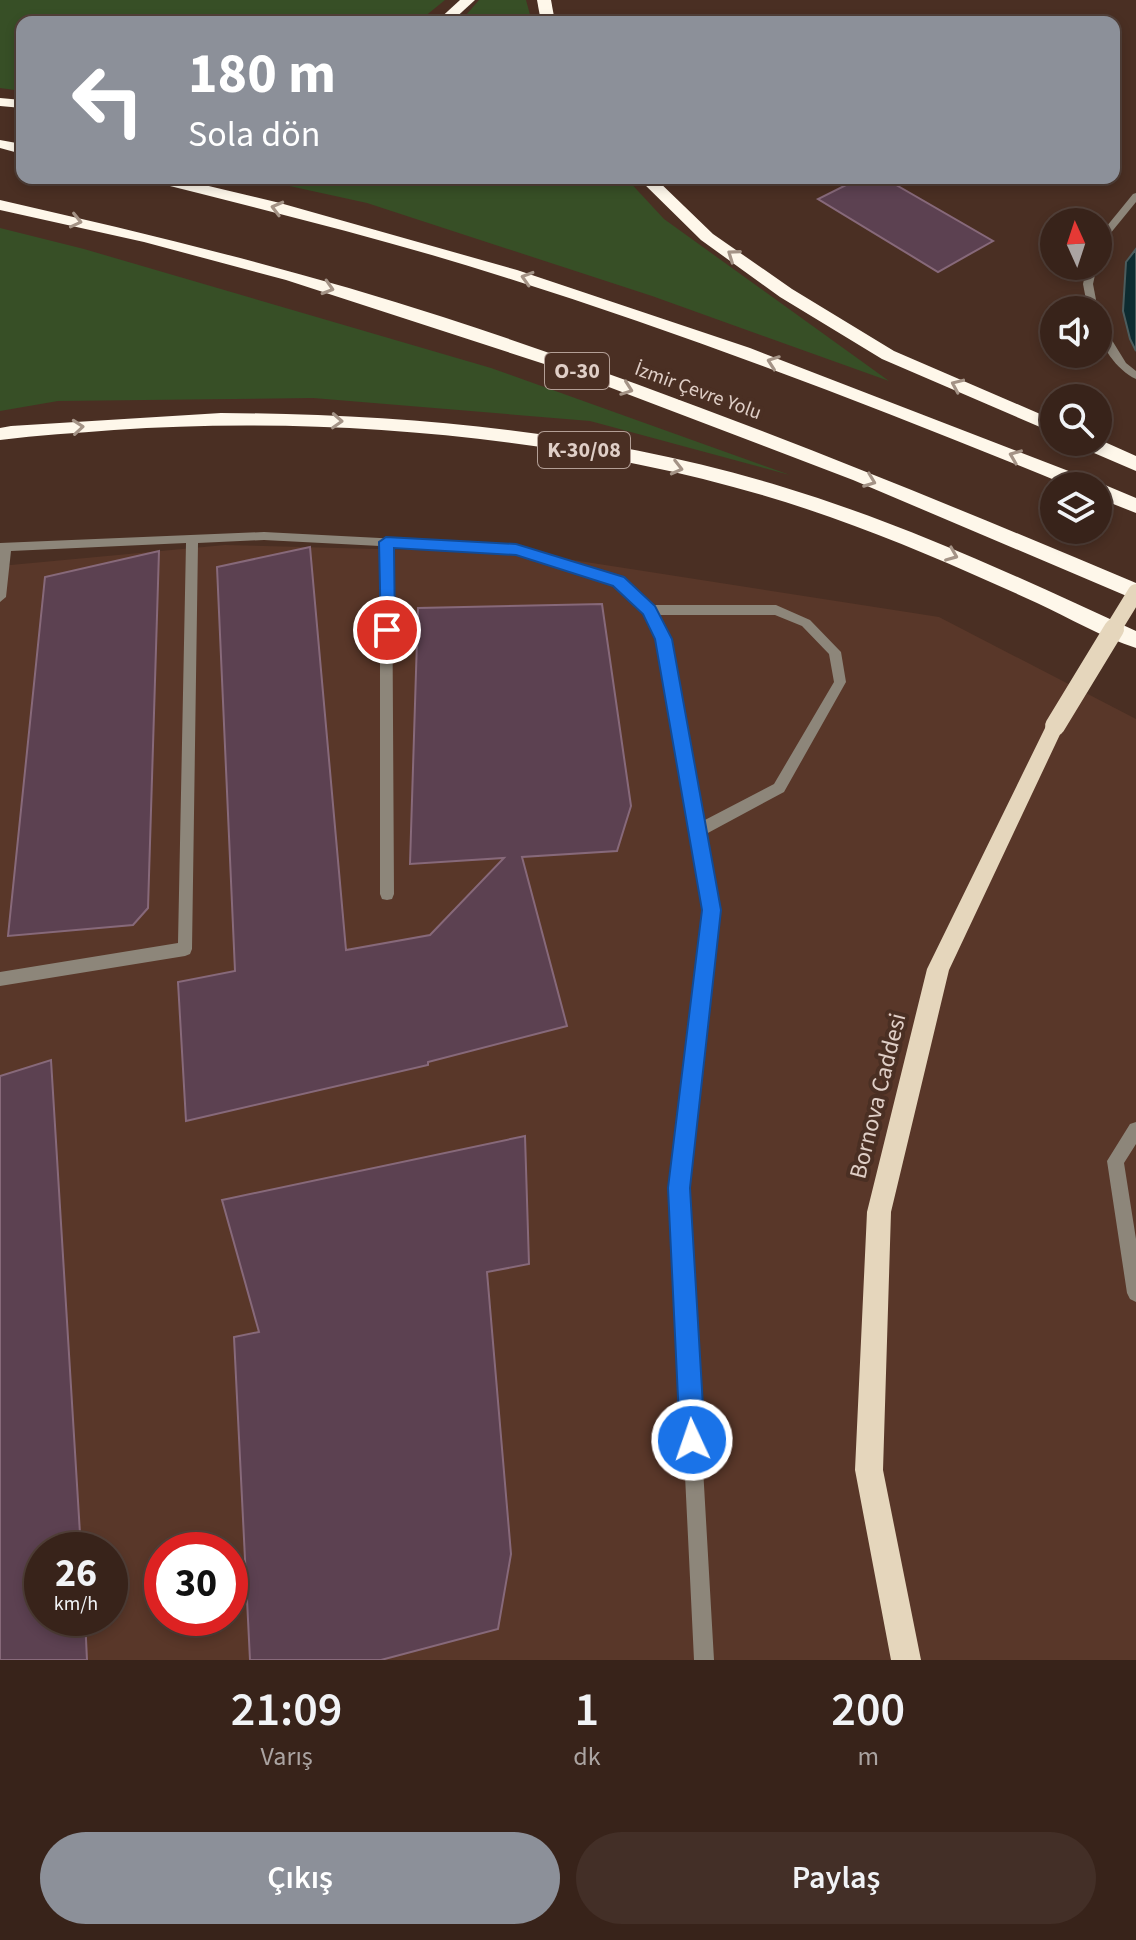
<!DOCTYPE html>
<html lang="tr">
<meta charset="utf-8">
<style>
:root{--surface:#38231a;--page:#432f27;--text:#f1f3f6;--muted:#aba4a2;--line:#524039;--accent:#8c9099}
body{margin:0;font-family:"Source Sans 3",sans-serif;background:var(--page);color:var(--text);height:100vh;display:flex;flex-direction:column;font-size:30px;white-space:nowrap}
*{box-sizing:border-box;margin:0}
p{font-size:26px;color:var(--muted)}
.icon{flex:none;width:44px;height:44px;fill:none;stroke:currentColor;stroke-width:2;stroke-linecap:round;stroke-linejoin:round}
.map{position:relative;height:1660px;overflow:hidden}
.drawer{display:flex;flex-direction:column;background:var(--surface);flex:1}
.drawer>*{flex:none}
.banner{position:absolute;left:16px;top:16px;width:1104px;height:168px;border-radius:16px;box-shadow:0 4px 12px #0003,0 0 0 2px var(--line);background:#8c9099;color:#fff;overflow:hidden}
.needle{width:52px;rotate:357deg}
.buttons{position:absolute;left:1040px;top:208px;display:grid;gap:16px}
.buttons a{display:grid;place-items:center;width:72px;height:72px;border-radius:50%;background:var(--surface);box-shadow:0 4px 12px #0003,0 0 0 2px var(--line);font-size:40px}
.speed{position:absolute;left:24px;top:1532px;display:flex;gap:16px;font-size:40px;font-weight:700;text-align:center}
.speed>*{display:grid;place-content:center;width:104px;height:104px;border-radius:50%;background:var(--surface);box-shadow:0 4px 12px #0003,0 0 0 2px var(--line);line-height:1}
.speed small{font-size:20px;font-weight:400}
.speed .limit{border:12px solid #d22;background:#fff;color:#111}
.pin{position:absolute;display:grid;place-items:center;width:68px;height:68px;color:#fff;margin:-34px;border:4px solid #fff;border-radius:50%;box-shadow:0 2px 8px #0007}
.me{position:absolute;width:88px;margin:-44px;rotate:357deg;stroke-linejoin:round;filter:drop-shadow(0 0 6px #0008)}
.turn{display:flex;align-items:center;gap:28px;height:168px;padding:0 40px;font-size:36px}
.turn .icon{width:104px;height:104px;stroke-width:2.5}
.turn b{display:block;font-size:56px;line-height:68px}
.eta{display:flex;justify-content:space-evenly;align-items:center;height:136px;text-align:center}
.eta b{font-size:48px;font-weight:600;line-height:56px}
.action{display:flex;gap:16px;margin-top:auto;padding:16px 40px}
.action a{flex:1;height:92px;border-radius:48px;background:var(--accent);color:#fff;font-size:32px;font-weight:600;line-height:92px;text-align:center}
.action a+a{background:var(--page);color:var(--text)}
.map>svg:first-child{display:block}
.built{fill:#593729;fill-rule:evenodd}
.green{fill:#374f26}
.water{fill:#0d2b30;stroke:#4c5c5d;stroke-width:2}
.building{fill:#5c4151;stroke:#87697a;stroke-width:2}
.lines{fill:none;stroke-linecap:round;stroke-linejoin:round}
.minor{fill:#8d867a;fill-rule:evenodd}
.major{fill:#e5d6bc;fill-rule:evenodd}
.highway{fill:#fef7ea;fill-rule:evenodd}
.major-bridge-far1{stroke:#e5d6bc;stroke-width:16}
.major-bridge{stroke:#e5d6bc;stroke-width:20}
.oneway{stroke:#a49386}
.route{fill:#1a73e8;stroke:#114b97;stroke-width:2}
.labels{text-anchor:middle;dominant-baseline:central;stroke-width:8;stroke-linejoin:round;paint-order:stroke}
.far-street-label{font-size:20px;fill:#e0cfc7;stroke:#4a2f23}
.shield{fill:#4a2f23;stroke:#b39f96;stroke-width:2}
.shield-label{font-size:22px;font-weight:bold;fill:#e0cfc7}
.street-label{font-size:24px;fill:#e0cfc7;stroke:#4a2f23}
</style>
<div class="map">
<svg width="1136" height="1660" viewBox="0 0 1136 1660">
<rect width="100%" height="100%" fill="#4a2f23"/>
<path class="built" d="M225 545 528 553 939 617 1136 719V1660H0V566ZM42 1550H110V1618H42ZM162 1550H230V1618H162Z"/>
<g class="green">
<polygon points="0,0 445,0 418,22 22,22 22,91 0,88"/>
<polygon points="479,0 526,0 532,22 460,22"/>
<polygon points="253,178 626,178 664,219 889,381 652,296 367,203"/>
<polygon points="0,228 84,249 491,368 790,475 590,421 313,398 58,401 0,411"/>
</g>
<polygon class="water" points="1136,249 1136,351 1130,339 1123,311 1126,262"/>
<g class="building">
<polygon points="860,178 884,178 993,241 938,272 818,199"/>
<polygon points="310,547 346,950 430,935 504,858 410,864 418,608 602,604 631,806 617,851 522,857 567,1026 428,1062 428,1065 186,1121 178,982 235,971 217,567"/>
<polygon points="159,551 148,908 133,925 8,936 45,577"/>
<polygon points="51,1060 81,1550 42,1550 42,1618 85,1618 87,1660 0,1660 0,1076"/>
<polygon points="525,1136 529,1264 487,1272 511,1554 498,1629 381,1660 250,1660 234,1337 259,1332 222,1200"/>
</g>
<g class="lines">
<g class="minor">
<polygon points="1136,193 1136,202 1101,245 1098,246 1098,237 1133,194"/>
<polygon points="1087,266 1097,266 1093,284 1098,310 1088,310 1083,284"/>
<path d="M1098 323 1102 324 1126 363 1136 371V379C1117 370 1098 345 1098 323Z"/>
<path d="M264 532 516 545 623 578 652 605H776L810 620 841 652 846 682 784 792 706 834 719 910 687 1188 714 1660H694L671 1188 705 910 658 639 644 613 615 584 516 553 392 547 394 894 392 899 387 900 382 899 380 894V546L264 540 198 543 192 949 190 954 185 956 0 986V972L178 943 186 543 11 551 6 597 0 602V543ZM658 615H775L802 626 829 654 834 682 774 784 703 821 670 639Z"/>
<polygon points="1136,1122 1136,1144 1124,1163 1136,1239 1136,1302 1130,1299 1127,1293 1107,1161 1130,1124"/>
</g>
<polygon class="major" points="1055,718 1062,721 1064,726 949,970 891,1212 883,1470 921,1660 891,1660 855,1470 867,1212 927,969 1046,726 1048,721"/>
<g class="highway">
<polygon points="460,0 475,0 451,22 436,22"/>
<polygon points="537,0 551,0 555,22 541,22"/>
<polygon points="0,98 22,100 22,108 0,106"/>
<polygon points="0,140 22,144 22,154 0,148"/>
<path d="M147 178H175L280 203 517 270 750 348 1105 485 1136 498V513L1098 498V486H1069C884 410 697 338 507 278 389 240 269 211 150 181Z"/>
<polygon points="638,178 655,178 713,234 792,289 894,351 1054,420 1054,433 882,359 780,297 701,240"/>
<path d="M0 200C149 234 298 270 443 317 679 394 908 487 1136 583V600L853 480 572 373 286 280 144 242 0 210Z"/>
<path d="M221 413C409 414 603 432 783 487 905 524 1021 578 1136 631V648C1102 637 1069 618 1037 603 969 572 901 542 830 517 613 440 344 414 114 430 76 433 38 435 0 440V428L11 426Z"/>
<polygon points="1098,439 1136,456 1136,471 1080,447 1078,442 1098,442"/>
</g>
<polyline class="major-bridge-far1" points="1112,631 1136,592"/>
<polyline class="major-bridge" points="1055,726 1114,629"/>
</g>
<defs><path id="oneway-chevron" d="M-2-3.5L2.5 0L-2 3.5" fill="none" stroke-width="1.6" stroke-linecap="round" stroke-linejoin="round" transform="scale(2)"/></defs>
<g class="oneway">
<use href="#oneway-chevron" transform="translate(277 208) rotate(-165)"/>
<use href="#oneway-chevron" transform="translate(76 221) rotate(13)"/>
<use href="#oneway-chevron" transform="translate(733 255) rotate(-145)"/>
<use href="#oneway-chevron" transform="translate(527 278) rotate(-163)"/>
<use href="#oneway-chevron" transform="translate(328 288) rotate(17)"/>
<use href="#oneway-chevron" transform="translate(773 362) rotate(-160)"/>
<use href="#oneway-chevron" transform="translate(957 385) rotate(-156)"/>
<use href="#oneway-chevron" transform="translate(627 389) rotate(20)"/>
<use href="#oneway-chevron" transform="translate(337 421) rotate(3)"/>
<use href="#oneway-chevron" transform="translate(78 427) rotate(-5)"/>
<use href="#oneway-chevron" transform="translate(1015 456) rotate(-158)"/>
<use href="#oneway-chevron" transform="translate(677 468) rotate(14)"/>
<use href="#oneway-chevron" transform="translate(870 481) rotate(21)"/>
<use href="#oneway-chevron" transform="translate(952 555) rotate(22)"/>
</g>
<polygon class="route" points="386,537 516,544 624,577 655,606 672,639 721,910 690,1188 705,1440 701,1448 692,1452 684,1448 680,1440 668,1188 702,910 655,639 643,614 613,586 516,555 394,548 395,630 392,635 381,635 379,542"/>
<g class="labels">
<g class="far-street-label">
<text transform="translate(698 391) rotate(20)">İzmir Çevre Yolu</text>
</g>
<g class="shield">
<rect x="545" y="353" width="64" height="36" rx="6"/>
<rect x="538" y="432" width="92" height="36" rx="6"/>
</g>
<g class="shield-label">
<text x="577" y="371">O-30</text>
<text x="584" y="450">K-30/08</text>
</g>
<g class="street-label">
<text transform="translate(878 1096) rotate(-76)">Bornova Caddesi</text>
</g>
</g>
</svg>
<div class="buttons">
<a><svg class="needle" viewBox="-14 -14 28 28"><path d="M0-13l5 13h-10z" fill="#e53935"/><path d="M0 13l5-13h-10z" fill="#aba4a2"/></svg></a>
<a><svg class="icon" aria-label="sound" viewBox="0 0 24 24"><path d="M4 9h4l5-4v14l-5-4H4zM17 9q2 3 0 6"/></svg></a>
<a><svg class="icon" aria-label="search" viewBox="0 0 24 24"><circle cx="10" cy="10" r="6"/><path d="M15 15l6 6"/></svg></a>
<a><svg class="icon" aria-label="layers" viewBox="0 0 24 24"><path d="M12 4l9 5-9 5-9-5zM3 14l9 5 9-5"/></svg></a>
</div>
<div class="speed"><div>26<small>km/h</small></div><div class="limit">30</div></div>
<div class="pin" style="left:387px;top:630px;background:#d93025"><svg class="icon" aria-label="arrive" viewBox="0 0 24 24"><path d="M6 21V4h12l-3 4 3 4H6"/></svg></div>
<svg class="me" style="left:692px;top:1440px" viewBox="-20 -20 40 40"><circle r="17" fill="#1a73e8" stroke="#fff" stroke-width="3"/><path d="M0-11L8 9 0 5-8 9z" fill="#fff"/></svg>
<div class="banner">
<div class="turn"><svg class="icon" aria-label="left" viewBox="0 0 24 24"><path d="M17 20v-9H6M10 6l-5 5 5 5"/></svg><div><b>180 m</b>Sola dön</div></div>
</div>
</div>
<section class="drawer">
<div class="eta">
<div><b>21:09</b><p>Varış</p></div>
<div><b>1</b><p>dk</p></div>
<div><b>200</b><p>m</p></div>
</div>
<div class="action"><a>Çıkış</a><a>Paylaş</a></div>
</section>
